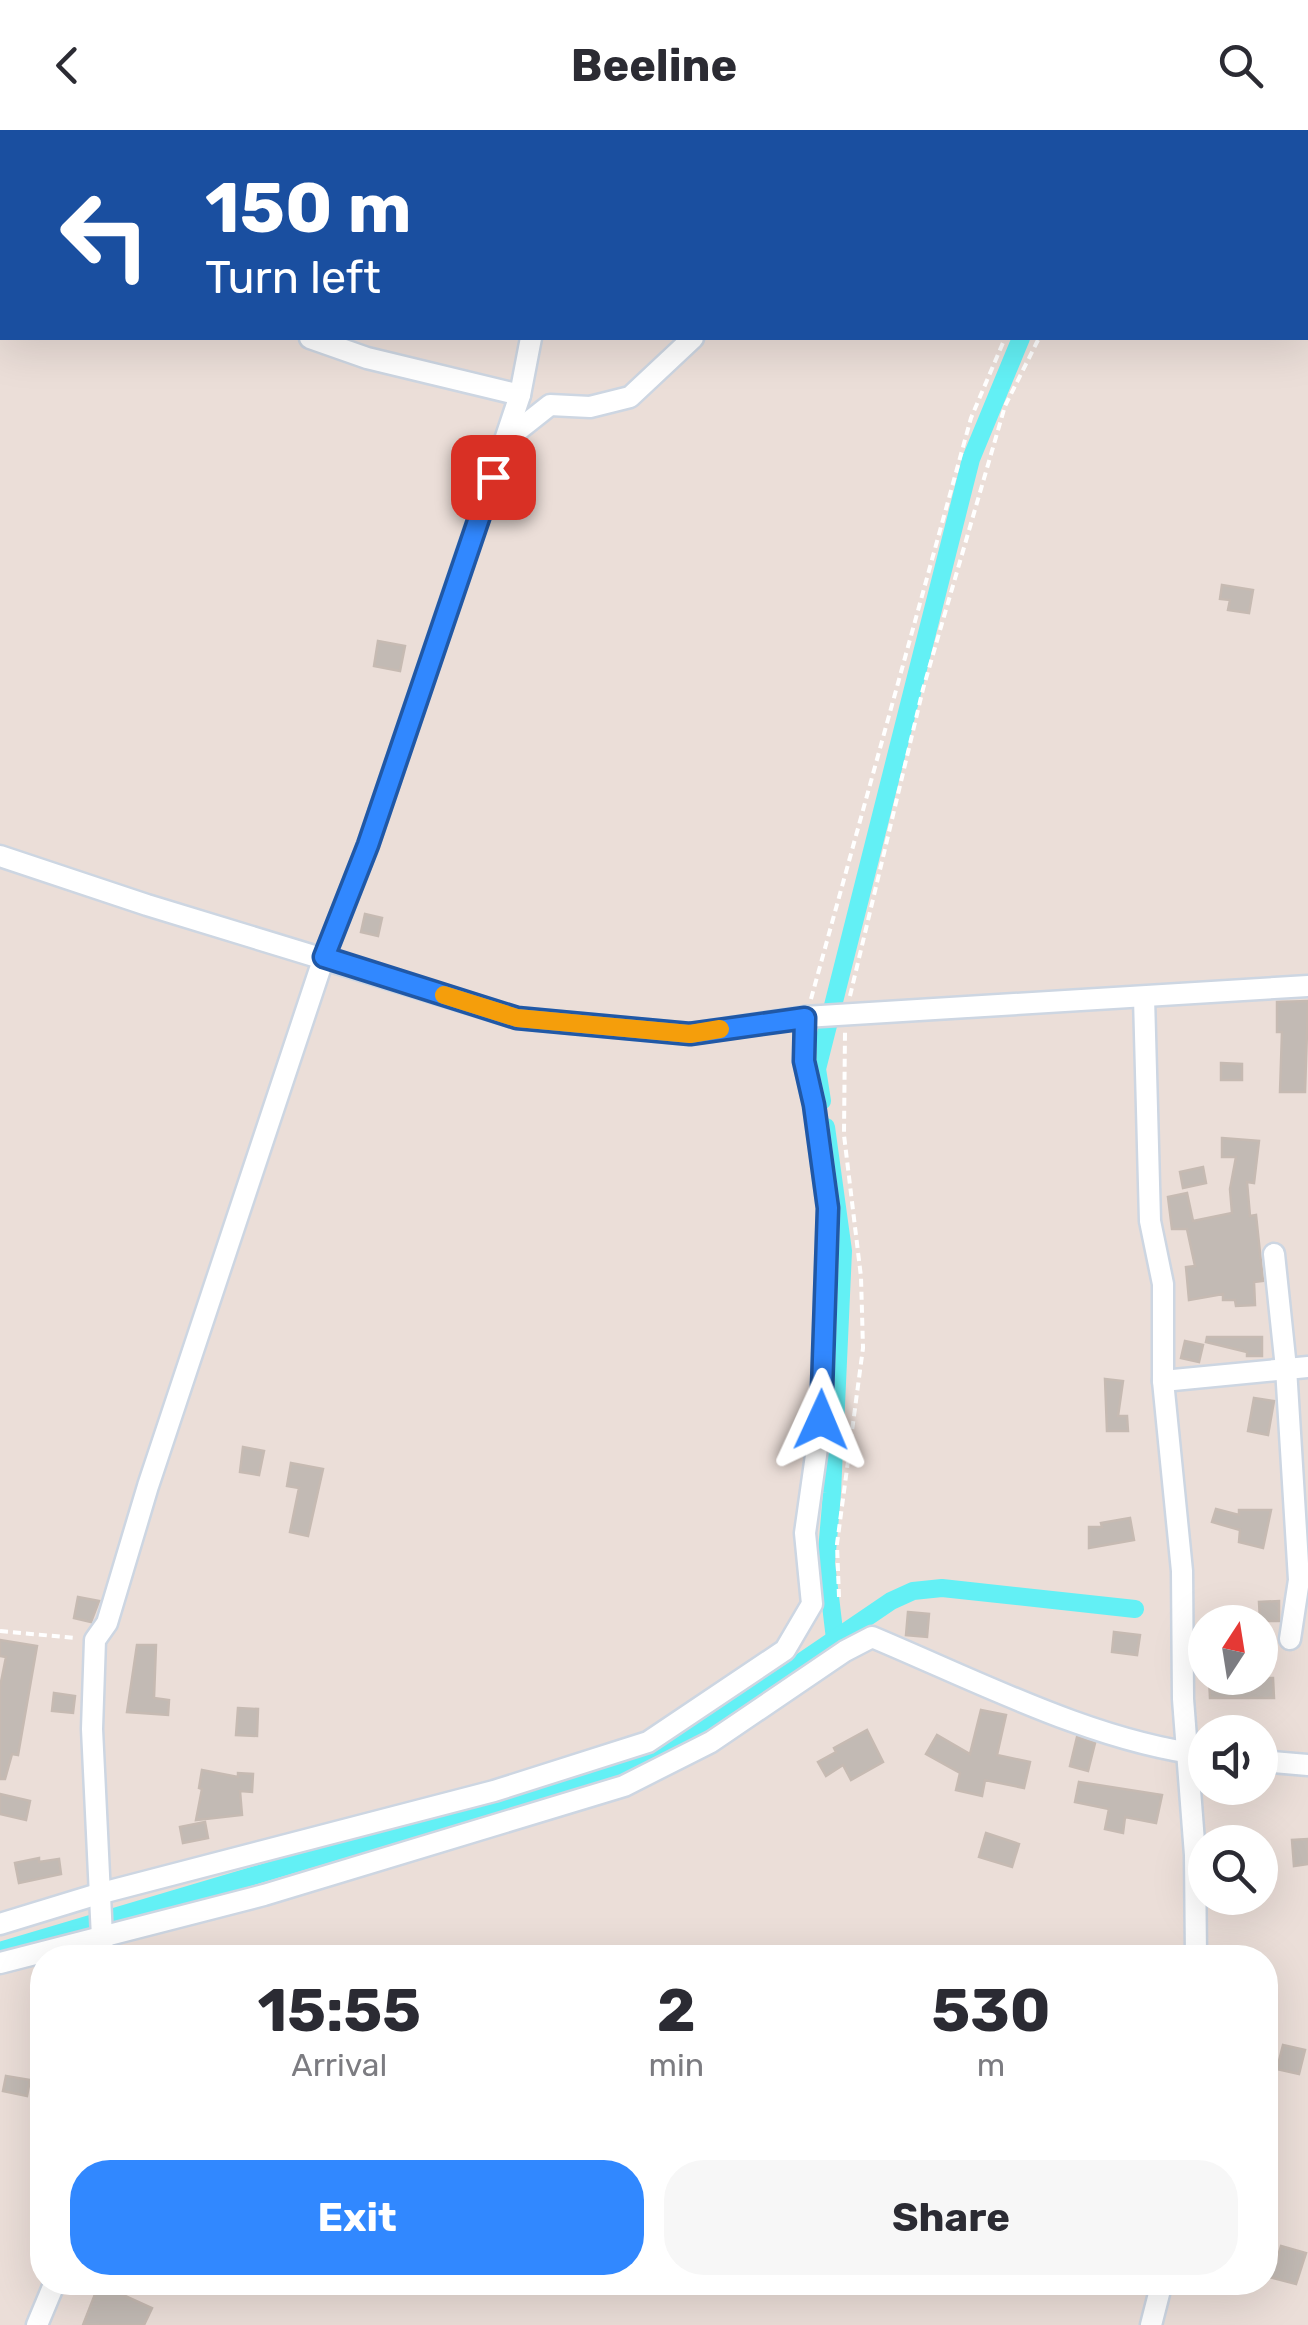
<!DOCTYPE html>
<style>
:root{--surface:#fff;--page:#f7f7f7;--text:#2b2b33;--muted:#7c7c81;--accent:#3188ff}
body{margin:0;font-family:Rubik,sans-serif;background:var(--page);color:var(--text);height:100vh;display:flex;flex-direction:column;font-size:38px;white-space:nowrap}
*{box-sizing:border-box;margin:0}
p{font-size:32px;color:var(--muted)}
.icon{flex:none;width:55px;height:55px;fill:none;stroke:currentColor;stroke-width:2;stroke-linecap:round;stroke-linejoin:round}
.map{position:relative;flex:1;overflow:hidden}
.sheet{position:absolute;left:30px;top:1815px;width:1248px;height:350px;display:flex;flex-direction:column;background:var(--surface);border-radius:40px;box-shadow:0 10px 40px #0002}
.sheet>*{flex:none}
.top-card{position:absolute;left:0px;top:0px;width:1310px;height:210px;box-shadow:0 10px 40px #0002;background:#1a4fa0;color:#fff;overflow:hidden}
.needle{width:65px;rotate:12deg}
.buttons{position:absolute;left:1188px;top:1475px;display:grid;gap:20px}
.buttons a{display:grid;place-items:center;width:90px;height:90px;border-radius:50%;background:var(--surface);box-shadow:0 10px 40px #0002;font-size:50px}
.pin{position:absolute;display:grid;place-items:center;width:85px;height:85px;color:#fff;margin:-42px;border-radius:20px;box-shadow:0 5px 15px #0006}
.me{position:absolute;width:110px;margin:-55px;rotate:1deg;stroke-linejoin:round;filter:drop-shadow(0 0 8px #0008)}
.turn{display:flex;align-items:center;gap:35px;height:210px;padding:0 40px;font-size:45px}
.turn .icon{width:130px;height:130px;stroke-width:2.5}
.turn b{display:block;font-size:70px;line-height:85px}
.eta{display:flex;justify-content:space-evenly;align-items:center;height:170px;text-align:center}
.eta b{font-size:60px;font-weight:700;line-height:70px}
.primary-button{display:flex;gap:20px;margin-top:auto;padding:20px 40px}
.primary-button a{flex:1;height:115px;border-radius:40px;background:var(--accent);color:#fff;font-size:40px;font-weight:700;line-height:115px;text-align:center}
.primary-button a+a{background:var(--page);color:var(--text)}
header{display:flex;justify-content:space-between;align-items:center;height:130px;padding:0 40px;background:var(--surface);font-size:45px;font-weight:700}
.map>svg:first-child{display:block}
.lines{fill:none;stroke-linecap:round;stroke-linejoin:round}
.canal{stroke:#63f0f5;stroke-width:18}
.building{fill:#c2bab4;stroke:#c6bab2;stroke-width:2.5}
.minor-casing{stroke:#cdd6e2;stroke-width:25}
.path{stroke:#fff;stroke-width:4;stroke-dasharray:8 5;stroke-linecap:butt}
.minor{stroke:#fff;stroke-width:20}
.route-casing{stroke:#2058a6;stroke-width:25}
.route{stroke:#3188ff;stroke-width:18}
.slow{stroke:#f59e0b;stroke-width:18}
</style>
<header><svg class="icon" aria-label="back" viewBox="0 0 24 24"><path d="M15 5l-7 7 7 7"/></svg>Beeline<svg class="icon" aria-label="search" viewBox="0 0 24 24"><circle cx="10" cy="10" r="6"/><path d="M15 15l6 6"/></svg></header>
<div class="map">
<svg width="1308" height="2195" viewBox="0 0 1308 2195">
<rect width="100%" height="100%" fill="#ebded8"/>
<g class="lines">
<g class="canal">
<polyline points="1123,2 1125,0"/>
<polyline points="822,971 817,939 971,329 1021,208"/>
<polyline points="826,997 843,1121 832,1363 826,1433 835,1509"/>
<polyline points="0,1821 667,1623 891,1471 913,1461 942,1458 1135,1479"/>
</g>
</g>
<g class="building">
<polygon points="1222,455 1253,460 1249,483 1228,480 1230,470 1220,469"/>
<polygon points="378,511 405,516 400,541 374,536"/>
<polygon points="365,784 382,788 378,806 361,802"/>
<polygon points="1308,871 1305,962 1280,962 1282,902 1277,902 1277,872"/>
<polygon points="1221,933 1242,934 1242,950 1221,950"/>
<polygon points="1222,1008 1259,1011 1254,1053 1247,1052 1250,1086 1256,1085 1263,1151 1254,1152 1255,1175 1236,1176 1235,1170 1223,1170 1223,1164 1189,1170 1186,1137 1195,1136 1187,1099 1172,1099 1168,1067 1187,1063 1193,1091 1232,1083 1230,1059 1236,1027 1222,1027"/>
<polygon points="1203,1037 1206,1053 1183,1058 1180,1042"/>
<polygon points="1207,1207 1262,1207 1262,1226 1247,1226 1247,1222 1206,1212"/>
<polygon points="1185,1211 1203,1215 1199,1232 1181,1228"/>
<polygon points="1105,1249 1123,1251 1118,1286 1127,1286 1128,1301 1107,1301"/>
<polygon points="1254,1268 1274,1271 1268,1305 1248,1301"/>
<polygon points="243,1317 264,1321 259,1345 240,1342"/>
<polygon points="291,1333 323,1339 308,1406 290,1402 299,1358 287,1356"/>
<polygon points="1216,1379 1239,1385 1239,1380 1271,1380 1263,1418 1239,1412 1240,1400 1212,1392"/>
<polygon points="1130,1388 1134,1410 1089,1418 1089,1397 1102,1397 1101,1393"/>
<polygon points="78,1467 99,1471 91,1492 74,1488"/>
<polygon points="1279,1471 1279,1491 1260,1491 1259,1472"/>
<polygon points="908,1482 929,1484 927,1507 906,1505"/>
<polygon points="1114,1502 1140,1505 1137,1525 1112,1522"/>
<polygon points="0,1510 37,1516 18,1625 12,1624 5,1649 0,1649 0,1557 6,1527 0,1526"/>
<polygon points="137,1515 156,1515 154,1568 169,1570 168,1585 127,1582"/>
<polygon points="1209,1548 1273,1548 1274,1568 1210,1568"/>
<polygon points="54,1563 75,1566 73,1583 52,1581"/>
<polygon points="238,1578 258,1579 257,1606 236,1605"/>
<polygon points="981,1580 1006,1585 997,1625 1030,1632 1024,1658 985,1650 982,1666 956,1660 960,1643 926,1624 937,1605 970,1624"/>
<polygon points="867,1600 883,1632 851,1650 843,1635 826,1646 818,1632 836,1622 834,1618"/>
<polygon points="1077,1607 1095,1613 1088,1641 1070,1636"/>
<polygon points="202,1640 238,1647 238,1643 253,1644 252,1662 240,1661 242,1685 196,1690 202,1659 199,1658"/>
<polygon points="1079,1652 1162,1665 1156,1693 1125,1687 1123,1703 1105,1699 1109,1679 1075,1672"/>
<polygon points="0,1664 30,1671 26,1690 0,1684"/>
<polygon points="205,1692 208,1708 183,1713 180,1697"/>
<polygon points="986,1703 1019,1714 1012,1737 979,1727"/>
<polygon points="1308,1709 1308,1734 1294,1736 1292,1710"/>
<polygon points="39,1728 39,1732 59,1729 61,1744 19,1753 15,1733"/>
<polygon points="1283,1915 1305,1920 1299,1944 1277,1939"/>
<polygon points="6,1946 30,1950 27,1966 3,1961"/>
<polygon points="1281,2116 1306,2123 1296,2154 1265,2146 1268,2131 1276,2133"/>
<polygon points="99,2154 152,2178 144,2195 83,2195"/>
</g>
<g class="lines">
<defs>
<g id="minor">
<polyline points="569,2 570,0"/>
<polyline points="1102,2 1104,0"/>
<polyline points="0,188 2,187"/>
<polyline points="310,208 367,228 520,265"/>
<polyline points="507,309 550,275 590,277 630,267 693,208"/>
<polyline points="0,726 147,775 517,888 690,904 805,887 1308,856"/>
<polyline points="1144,867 1150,1091 1163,1154 1163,1251 1182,1441 1183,1569 1195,1725 1196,1828"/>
<polyline points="1274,1124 1286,1238 1299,1450 1290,1509"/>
<polyline points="1163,1251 1308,1237"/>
<polyline points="1260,1631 1308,1635"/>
<polyline points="0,1794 98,1764 494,1661 648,1612 785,1520 812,1474 805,1403 821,1290 828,1078 814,975 804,931 805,887"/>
<polyline points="103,1828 92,1599 95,1510 107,1493 148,1356 324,827 368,715 505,310 520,265 531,208"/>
<path d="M0 1833 264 1765 624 1656 711 1612 845 1521 872 1507C975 1550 1094 1612 1205 1625"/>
<polyline points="37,2195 55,2152"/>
<polyline points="1151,2195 1162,2152"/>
</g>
</defs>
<use href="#minor" class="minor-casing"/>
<g class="path">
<polyline points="1138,2 1139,0"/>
<polyline points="850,866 923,559 1005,276 1039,208"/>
<polyline points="811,869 971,288 1005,208"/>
<polyline points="839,1467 837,1414 863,1218 861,1147 844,1005 845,900"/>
<polyline points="0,1501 75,1508"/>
</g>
<use href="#minor" class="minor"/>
</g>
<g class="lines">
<defs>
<polyline id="route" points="493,347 368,715 324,827 517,888 690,904 805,888 804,931 814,975 828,1078 821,1290"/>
</defs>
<use href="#route" class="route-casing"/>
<use href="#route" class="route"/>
<polyline class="slow" points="444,865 517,888 690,904 720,899"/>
</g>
</svg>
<div class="buttons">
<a><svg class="needle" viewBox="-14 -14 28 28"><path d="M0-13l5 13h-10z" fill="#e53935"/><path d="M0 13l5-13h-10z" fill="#7c7c81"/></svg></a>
<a><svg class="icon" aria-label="sound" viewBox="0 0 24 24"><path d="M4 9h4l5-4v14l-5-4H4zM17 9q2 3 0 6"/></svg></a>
<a><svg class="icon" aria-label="search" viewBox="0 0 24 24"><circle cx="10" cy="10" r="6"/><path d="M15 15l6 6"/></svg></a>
</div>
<div class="pin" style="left:493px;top:347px;background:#d93025"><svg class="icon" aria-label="arrive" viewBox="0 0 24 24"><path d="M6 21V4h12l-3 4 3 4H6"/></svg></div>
<svg class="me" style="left:821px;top:1290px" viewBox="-20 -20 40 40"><path d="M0-17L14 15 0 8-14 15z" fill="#3188ff" stroke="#fff" stroke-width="4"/></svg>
<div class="top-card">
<div class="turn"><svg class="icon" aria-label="left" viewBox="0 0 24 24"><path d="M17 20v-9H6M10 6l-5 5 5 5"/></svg><div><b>150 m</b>Turn left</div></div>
</div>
<section class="sheet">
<div class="eta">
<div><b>15:55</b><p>Arrival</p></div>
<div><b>2</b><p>min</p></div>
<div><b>530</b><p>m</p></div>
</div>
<div class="primary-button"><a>Exit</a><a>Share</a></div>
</section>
</div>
